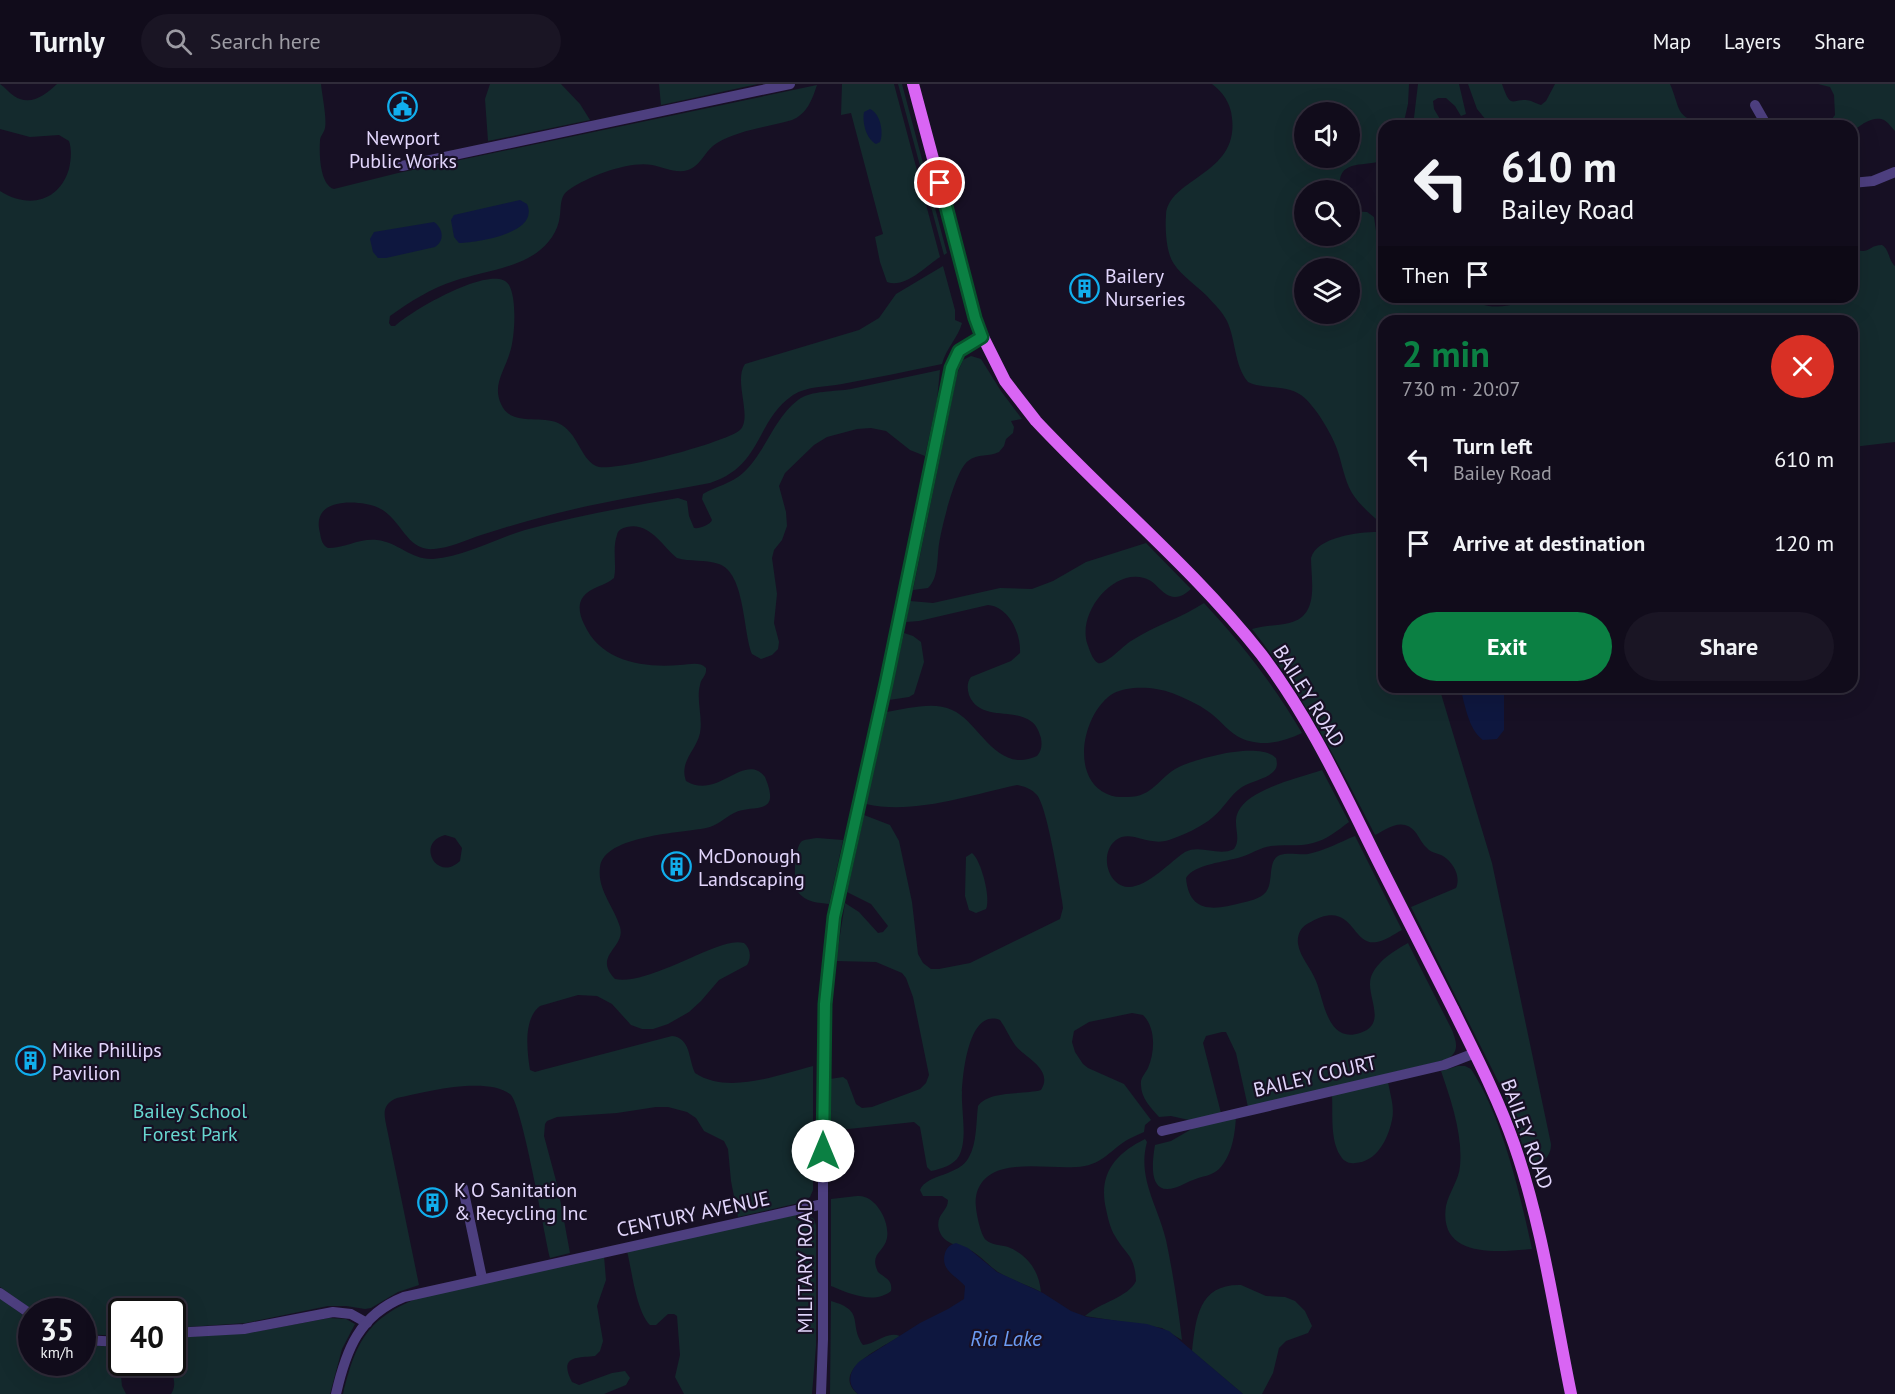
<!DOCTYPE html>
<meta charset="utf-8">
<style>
:root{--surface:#110c1b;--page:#1a1524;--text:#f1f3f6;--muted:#9c9ba3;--line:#302c3a;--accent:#0b8043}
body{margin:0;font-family:"PT Sans",sans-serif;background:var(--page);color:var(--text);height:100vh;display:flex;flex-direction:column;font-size:22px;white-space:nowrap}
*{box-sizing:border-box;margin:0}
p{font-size:20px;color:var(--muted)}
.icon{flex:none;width:33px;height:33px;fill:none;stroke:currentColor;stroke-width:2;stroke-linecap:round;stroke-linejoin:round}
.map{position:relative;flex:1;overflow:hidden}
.panel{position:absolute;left:1378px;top:231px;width:480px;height:378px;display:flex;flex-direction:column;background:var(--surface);border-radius:18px;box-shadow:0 6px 24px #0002,0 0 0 2px var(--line)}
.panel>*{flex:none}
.banner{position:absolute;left:1378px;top:36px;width:480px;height:183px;border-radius:18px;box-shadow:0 6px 24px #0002,0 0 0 2px var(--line);background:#110c1b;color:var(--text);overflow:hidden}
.controls{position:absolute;left:1294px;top:18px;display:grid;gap:12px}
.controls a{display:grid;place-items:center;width:66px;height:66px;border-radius:50%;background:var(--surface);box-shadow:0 6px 24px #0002,0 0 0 2px var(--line);font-size:30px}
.speed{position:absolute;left:18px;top:1214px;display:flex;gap:12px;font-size:30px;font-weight:700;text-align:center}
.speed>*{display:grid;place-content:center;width:78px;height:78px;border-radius:50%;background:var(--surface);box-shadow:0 6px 24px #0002,0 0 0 2px var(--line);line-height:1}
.speed small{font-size:15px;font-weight:400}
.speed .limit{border:3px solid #111;border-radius:9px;background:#fff;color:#111}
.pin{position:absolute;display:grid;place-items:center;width:51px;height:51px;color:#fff;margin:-26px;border:3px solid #fff;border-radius:50%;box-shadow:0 2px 6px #0007}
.me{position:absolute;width:66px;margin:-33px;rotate:0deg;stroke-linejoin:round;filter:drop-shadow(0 0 4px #0008)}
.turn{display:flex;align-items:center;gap:21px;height:126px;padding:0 24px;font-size:27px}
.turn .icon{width:78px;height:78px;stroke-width:2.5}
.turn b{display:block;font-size:42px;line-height:51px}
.then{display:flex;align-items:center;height:57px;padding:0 24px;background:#0003;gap:12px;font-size:22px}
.round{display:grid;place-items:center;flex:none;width:63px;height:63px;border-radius:32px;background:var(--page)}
.head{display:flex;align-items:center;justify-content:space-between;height:102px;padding:0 24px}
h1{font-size:36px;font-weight:600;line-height:45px;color:var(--accent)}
.action{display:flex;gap:12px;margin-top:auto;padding:12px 24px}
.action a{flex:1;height:69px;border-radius:36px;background:var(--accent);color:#fff;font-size:24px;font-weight:600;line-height:69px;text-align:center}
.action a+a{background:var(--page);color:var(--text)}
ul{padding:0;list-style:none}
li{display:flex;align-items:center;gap:18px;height:84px;padding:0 24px}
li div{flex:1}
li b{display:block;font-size:22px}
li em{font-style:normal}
header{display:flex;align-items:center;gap:36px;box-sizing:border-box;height:84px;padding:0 30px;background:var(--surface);border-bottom:2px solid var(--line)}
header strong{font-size:28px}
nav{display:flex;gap:33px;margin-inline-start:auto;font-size:21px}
.search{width:420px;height:54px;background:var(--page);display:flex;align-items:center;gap:15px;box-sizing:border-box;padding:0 21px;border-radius:33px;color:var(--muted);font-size:22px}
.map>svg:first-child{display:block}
.green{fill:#142a2d;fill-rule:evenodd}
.water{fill:#0e173f}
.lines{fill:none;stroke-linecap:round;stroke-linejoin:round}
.minor{stroke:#4d3f7f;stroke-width:10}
.major{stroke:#d965f4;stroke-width:12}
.route-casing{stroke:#07532c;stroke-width:15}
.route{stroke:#0b8043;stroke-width:10}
.labels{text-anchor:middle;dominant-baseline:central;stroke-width:4.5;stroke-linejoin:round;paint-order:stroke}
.poi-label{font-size:20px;fill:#e2d6fc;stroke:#171024;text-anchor:start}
.street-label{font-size:20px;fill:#e2d6fc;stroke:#171024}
.park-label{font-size:20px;fill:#67d7d0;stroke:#171024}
.water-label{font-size:21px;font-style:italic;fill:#6c9cf4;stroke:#171024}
</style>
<header>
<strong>Turnly</strong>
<div class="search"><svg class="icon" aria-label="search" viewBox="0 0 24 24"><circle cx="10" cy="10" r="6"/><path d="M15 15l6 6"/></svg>Search here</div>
<nav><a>Map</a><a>Layers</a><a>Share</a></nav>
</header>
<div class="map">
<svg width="1895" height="1310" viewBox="0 0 1895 1310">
<rect width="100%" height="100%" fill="#171024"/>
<g class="green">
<path d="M0 0C5 3 9 9 14 12 30 23 45 11 57 0H321C322 11 327 34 325 44 324 49 320 52 320 57 319 70 320 101 334 105L398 89 817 1C812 16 807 30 792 36 768 43 739 46 717 59 705 66 702 81 688 86 676 90 664 83 652 81 628 77 590 92 570 105 558 112 562 125 559 137 555 154 542 167 528 174 505 186 478 189 454 197 431 204 410 218 390 232L389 239 391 242H395C409 228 495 177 509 201 517 215 515 253 510 268 505 286 492 301 501 320 511 343 539 331 558 339 579 349 579 373 596 382 610 390 727 358 740 346 753 333 733 297 745 280L859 246 879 234 896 210 943 182 955 226V236L962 239C958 254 946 264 942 280 908 287 875 294 842 300 826 303 807 302 793 311 755 337 763 382 710 399 652 410 592 419 535 435 516 440 497 446 478 452 464 457 449 464 434 465 402 468 402 425 366 420 343 416 312 419 320 449 321 455 322 461 328 464 345 464 360 454 377 456 398 458 411 476 433 475 464 473 495 455 525 446 575 432 627 423 678 414L687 417 689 432 694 444C699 445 710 441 712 436L702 415 703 410C716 402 731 400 743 389 766 368 773 335 798 316 811 306 835 308 851 305 881 299 910 292 940 286L937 316 925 372 910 366 886 347 871 344 857 345 827 353 814 361 785 389 779 402 786 428 787 442 782 456 774 466 772 474 777 510 774 539 779 558 778 565 772 571 761 575 752 570C743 547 745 489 719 480 704 475 690 478 677 474 662 462 650 438 627 443 622 444 618 446 617 451 612 465 617 481 614 494 605 502 590 503 583 513 577 521 580 532 584 540 601 578 643 584 680 581 689 581 699 577 706 584 707 592 701 594 700 601 696 616 703 633 700 649 696 667 679 677 686 697 718 717 744 667 765 693 782 734 753 719 734 729 724 734 717 742 706 744 682 749 604 751 600 783 597 806 614 822 620 843 626 864 592 871 615 895 640 901 691 872 717 863 726 860 734 857 744 859 750 864 752 873 747 881L719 896 701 917 689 928 668 940 653 945H642L631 941 612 920 597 912 578 911 540 922C523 935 527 967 530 986L535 988 542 986 672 952C691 954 688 975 695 989 728 1011 778 991 813 982V1106L810 1113 803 1118 738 1133 731 1097 728 1065 724 1057 704 1047 696 1034 687 1028 668 1023H656L617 1029 557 1033 547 1037 545 1040 544 1052 558 1104 570 1169 550 1174C544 1149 522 1019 510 1010 486 992 424 1008 397 1014 381 1021 384 1030 387 1045L419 1201 398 1208 371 1224 365 1225 346 1222H328L246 1239 173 1244 172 1227H122L121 1252 83 1250 82 1227H34L0 1203V107C28 125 59 118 69 85 71 76 72 66 69 57L59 51 30 53 0 45ZM445 751 455 754 462 764 460 777C437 799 415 759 445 751Z"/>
<polygon points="490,0 561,0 580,20 590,36 488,57 485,15"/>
<polygon points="659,0 758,0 661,21"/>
<path d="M842 0H894L940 173C926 182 905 205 887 198L880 178 875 153 883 150 851 29 841 31Z"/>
<polygon points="898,0 902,0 944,158 947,169 944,171"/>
<path d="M1212 0H1409L1408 20 1403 42H1384V76C1365 84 1336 73 1340 106H1305V152H1350V127L1367 128 1374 133 1377 154 1384 167V213H1470C1480 225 1504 224 1518 219L1523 213H1852L1853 165C1871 171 1868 161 1882 161 1890 166 1888 176 1895 182V358L1853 363 1852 237H1384V442C1373 432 1360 422 1352 409 1344 395 1342 379 1337 365 1332 350 1314 320 1301 311 1286 300 1264 306 1248 298 1234 281 1236 256 1227 237 1222 227 1214 220 1207 212 1197 202 1182 192 1174 180 1166 169 1165 144 1166 131 1168 94 1239 91 1232 34 1231 20 1223 8 1212 0ZM1305 28H1350V74H1305ZM1305 184H1350V230H1305Z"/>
<polygon points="1418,0 1459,0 1466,30 1461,32 1455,22 1446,14 1438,14 1433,17 1434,25 1444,42 1413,42"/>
<path d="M1468 0H1502C1512 29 1512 12 1531 17 1534 18 1537 20 1541 21L1546 17 1555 0H1670C1680 22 1675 37 1706 38L1707 41 1491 42 1477 25Z"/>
<path d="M1818 0H1895V47C1892 44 1888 38 1884 36 1874 31 1859 41 1853 48L1852 42H1827L1835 31 1834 11 1830 3Z"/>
<path d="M971 272 981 275 1001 307 1022 335 1011 337 1014 343 1013 349 1006 355 1004 362 999 368C989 373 978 369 968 377 955 387 942 442 939 460 937 473 939 494 928 504L913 506 957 290 963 276Z"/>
<path d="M1378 448 1384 452V603H1439L1492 779 1551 1060C1551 1074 1542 1078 1531 1085L1505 1011 1411 823 1456 804C1461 793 1454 779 1443 772 1438 769 1431 769 1427 764 1419 757 1417 744 1405 741 1395 738 1383 747 1375 751 1338 679 1302 608 1252 545 1265 541 1277 542 1289 539 1320 532 1311 497 1311 474 1317 453 1358 448 1378 448Z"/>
<path d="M1146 459 1191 505C1186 509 1182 513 1175 513 1161 512 1157 497 1144 494 1113 485 1078 528 1087 559 1089 564 1092 576 1098 579 1105 582 1124 561 1131 557 1154 542 1181 534 1204 519 1242 560 1274 601 1302 649 1281 659 1258 664 1237 652 1226 645 1219 635 1209 628 1198 620 1185 614 1172 609 1156 603 1130 601 1114 609 1083 627 1069 693 1107 710 1113 713 1119 713 1125 713 1154 714 1157 694 1179 683 1198 674 1260 657 1276 674 1277 678 1278 683 1274 687 1267 695 1251 697 1242 703 1230 711 1224 724 1213 733 1202 743 1183 751 1169 756 1148 763 1131 745 1116 756 1103 766 1105 787 1115 797 1135 818 1169 778 1185 768 1201 760 1218 773 1234 765 1242 754 1232 741 1238 728 1248 705 1299 694 1322 686L1349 738C1337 747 1326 756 1313 759 1298 763 1285 760 1271 762 1261 763 1251 770 1241 773 1226 778 1194 780 1186 794 1189 830 1215 826 1241 819 1249 817 1260 815 1266 808 1274 798 1267 776 1280 771 1288 768 1299 771 1308 770 1324 767 1340 758 1355 752L1402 846C1394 850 1385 857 1377 858 1350 863 1354 811 1307 840 1300 844 1297 852 1298 860 1300 873 1311 884 1316 897 1324 916 1327 960 1360 949 1389 940 1365 911 1371 893 1377 877 1394 867 1408 859L1452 946C1457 959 1460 969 1445 976L1248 1023 1236 969 1226 948H1222L1206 952 1203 959 1221 1029 1189 1036 1171 1032 1159 1033C1151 1024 1141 1014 1141 1001 1140 994 1145 990 1148 984 1155 968 1156 944 1143 931L1132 929 1089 938 1074 947 1072 958 1075 968 1083 980 1088 984 1124 1000 1151 1036 1145 1041 1144 1048C1138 1051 1132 1053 1127 1056 1108 1068 1101 1082 1076 1083 1050 1085 1008 1076 987 1093 981 1098 977 1105 976 1113 974 1121 980 1151 986 1156 992 1161 1001 1161 1008 1163 1028 1171 1039 1187 1041 1208 1027 1201 1011 1196 998 1188 989 1182 982 1173 972 1167 960 1160 944 1162 939 1146 935 1130 948 1128 948 1116L942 1112H923L920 1106C926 1090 960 1092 969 1073 977 1059 976 1038 978 1022 989 1006 1024 1011 1041 1006 1054 985 1025 974 1015 961 1009 953 1006 944 1000 936 969 924 963 988 962 1008 961 1026 968 1055 959 1072 954 1081 941 1085 931 1087L927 1083 920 1043 914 1038 830 1047V995L843 993 847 996 856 1020 862 1024 872 1023 920 1005 926 999 929 991 913 913 906 894 902 889 876 878 836 877 845 819 859 828 878 849 883 848 888 842 871 820 847 808 864 731 890 741 899 757 912 818 918 870 923 879 931 885H939L970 879 1060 835 1063 824 1062 816C1059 797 1047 723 1037 711 1032 705 1024 702 1017 701 970 711 913 731 866 720L887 628C907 625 933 617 952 626 979 637 996 691 1037 672 1042 666 1042 661 1041 654 1039 648 1037 642 1032 638 1013 623 980 638 969 611 967 604 967 598 971 593L1011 577 1020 569C1021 549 1009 523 988 521L919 537 906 538 910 517 933 519 1000 504 1032 505 1053 497 1086 478Z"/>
<polygon points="904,549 913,552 921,558 924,578 914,610 909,613 889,616"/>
<path d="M817 754 843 756 829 820C819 819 805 818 798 808 793 800 794 763 802 757 806 755 812 755 817 754Z"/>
<path d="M972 769C981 776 991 814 986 825L976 829 969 826 965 812 966 773Z"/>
<path d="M1458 982H1465L1471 985C1502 1032 1520 1110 1532 1165 1498 1168 1438 1175 1446 1122 1449 1108 1459 1096 1460 1082 1463 1051 1451 1016 1441 987Z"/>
<path d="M1388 998C1390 1010 1395 1024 1392 1036 1388 1055 1377 1078 1355 1079 1349 1080 1343 1077 1340 1071 1330 1055 1333 1029 1332 1011Z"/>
<path d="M1236 1033C1235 1050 1232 1072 1219 1085 1212 1092 1202 1092 1193 1096 1184 1099 1177 1105 1167 1105 1148 1105 1153 1073 1155 1061L1171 1057 1195 1043Z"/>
<path d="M1145 1055 1147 1058C1137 1094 1158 1122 1166 1156 1173 1189 1178 1223 1182 1256L1162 1244 1085 1232C1099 1219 1129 1213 1136 1197 1135 1171 1126 1171 1115 1152 1110 1144 1108 1134 1106 1125 1098 1090 1115 1070 1145 1055Z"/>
<path d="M857 1112C875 1110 890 1137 887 1154 884 1169 869 1169 878 1188 885 1194 893 1196 891 1207 874 1221 848 1209 831 1202V1115Z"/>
<path d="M804 1129 814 1135 816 1141V1262L812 1310H684L675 1293 680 1271 677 1232 674 1230H668L656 1241H650C636 1227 632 1187 627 1167Z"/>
<path d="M604 1172 606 1196 597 1222 603 1257 600 1267 595 1272C578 1274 558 1271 572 1298L579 1301 612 1289 625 1287 630 1294 626 1301 604 1310H343C356 1257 368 1233 421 1213Z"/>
<path d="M1241 1201 1266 1212 1285 1213 1295 1217 1305 1227 1312 1242 1308 1249 1286 1257 1279 1264 1273 1289 1262 1310H1243L1192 1267C1196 1233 1199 1200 1241 1201Z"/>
<polygon points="0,1214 31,1237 32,1278 82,1278 83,1261 118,1263 122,1302 126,1310 0,1310"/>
<path d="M831 1217C866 1227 848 1239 863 1261 877 1260 886 1247 900 1252 884 1263 829 1286 858 1310H830Z"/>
<path d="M329 1234 346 1235 355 1240 342 1265 330 1310H171C178 1300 172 1289 168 1278H172L173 1256 174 1253 248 1249Z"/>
</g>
<g class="water">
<path d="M870 25C880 29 884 48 880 58L876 60C866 55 862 38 864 28Z"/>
<path d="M520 116 527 120C540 149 479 158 459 159L454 153 451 136 454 131Z"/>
<path d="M434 138C443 144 445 157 435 163L386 174H378L373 168 370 155 374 148Z"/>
<path d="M1460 603H1504V646L1497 655 1483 656C1468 645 1465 620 1460 603Z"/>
<path d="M956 1159 968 1164 997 1188 1043 1209 1071 1227 1087 1233 1147 1240 1169 1247 1243 1310H858C846 1300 849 1287 860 1277L920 1239 948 1225 964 1215 965 1202C956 1191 940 1187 945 1169 947 1163 950 1161 956 1159Z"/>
</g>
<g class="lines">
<g class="minor">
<polyline points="1755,21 1767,42"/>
<polyline points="402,82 790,0"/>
<polyline points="1852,99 1873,97 1895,88"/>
<polyline points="1162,1047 1444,981 1475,969"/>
<polyline points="463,1104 482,1194"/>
<polyline points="0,1209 32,1231"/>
<polyline points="172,1249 244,1245 333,1228 351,1230 367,1239"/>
<polyline points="82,1256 122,1258"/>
<path d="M336 1310C346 1266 359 1231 404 1213L823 1120"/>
<polyline points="821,1310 823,1255 823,961 830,860 842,795 886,599 950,287 959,267 982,253"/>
</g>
<path class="major" d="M913 0 978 243 1005 297 1036 337C1110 416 1194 485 1261 570 1311 635 1345 711 1381 783 1405 831 1429 878 1453 925 1475 970 1498 1014 1514 1060 1542 1140 1554 1227 1571 1310"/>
</g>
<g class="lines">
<defs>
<polyline id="route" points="823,1067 825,920 834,833 886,599 951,284 959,267 982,253 975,234 940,99"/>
</defs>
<use href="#route" class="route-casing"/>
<use href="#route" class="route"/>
</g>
<defs>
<symbol id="civic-ring" viewBox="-11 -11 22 22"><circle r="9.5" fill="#171024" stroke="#11aeed" stroke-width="1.5"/><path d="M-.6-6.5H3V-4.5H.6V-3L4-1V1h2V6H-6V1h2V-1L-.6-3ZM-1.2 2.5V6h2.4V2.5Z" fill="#11aeed"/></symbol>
<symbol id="building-ring" viewBox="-11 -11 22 22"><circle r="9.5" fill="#171024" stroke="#11aeed" stroke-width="1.5"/><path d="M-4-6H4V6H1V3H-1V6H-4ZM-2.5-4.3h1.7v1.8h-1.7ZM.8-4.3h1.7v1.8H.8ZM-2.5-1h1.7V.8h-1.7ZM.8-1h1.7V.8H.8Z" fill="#11aeed"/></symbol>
</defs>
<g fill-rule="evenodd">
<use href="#civic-ring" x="386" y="6" width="33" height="33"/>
<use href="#building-ring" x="1068" y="188" width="33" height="33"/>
<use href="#building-ring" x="660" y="766" width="33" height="33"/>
<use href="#building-ring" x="14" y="960" width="33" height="33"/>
<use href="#building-ring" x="416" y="1102" width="33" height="33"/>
</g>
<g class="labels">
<g class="poi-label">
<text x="403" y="54" text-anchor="middle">Newport<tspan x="403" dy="23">Public Works</tspan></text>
<text x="1105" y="192">Bailery<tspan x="1105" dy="23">Nurseries</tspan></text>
<text x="698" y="772">McDonough<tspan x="698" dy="23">Landscaping</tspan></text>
<text x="52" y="966">Mike Phillips<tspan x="52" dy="23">Pavilion</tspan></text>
<text x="454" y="1106">K O Sanitation<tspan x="454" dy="23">&amp; Recycling Inc</tspan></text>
</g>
<g class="street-label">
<text transform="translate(1309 612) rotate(58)">BAILEY ROAD</text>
<text transform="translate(1315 992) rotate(-13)">BAILEY COURT</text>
<text transform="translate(1527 1050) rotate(70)">BAILEY ROAD</text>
<text transform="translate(693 1130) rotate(-12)">CENTURY AVENUE</text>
<text transform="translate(805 1182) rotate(-90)">MILITARY ROAD</text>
</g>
<g class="park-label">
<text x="190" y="1027">Bailey School<tspan x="190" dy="23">Forest Park</tspan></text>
</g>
<g class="water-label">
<text x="1006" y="1254">Ria Lake</text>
</g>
</g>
</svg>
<div class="controls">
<a><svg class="icon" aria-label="sound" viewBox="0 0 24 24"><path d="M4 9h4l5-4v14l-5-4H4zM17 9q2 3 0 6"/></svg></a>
<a><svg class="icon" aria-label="search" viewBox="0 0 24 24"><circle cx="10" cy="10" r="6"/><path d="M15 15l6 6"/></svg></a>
<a><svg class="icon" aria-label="layers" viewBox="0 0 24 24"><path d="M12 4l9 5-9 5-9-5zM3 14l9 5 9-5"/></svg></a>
</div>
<div class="speed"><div>35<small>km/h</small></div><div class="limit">40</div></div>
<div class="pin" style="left:940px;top:99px;background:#d93025"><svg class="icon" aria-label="arrive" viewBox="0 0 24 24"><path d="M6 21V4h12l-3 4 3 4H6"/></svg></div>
<svg class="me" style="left:823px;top:1067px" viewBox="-20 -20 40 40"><circle r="19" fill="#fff"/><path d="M0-13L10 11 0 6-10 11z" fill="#0b8043"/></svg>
<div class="banner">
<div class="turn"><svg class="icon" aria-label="left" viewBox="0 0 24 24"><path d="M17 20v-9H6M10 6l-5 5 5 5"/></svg><div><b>610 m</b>Bailey Road</div></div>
<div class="then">Then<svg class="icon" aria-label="arrive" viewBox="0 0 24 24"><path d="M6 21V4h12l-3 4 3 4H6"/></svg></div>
</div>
<section class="panel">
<div class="head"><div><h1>2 min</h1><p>730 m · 20:07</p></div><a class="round" style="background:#d93025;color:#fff"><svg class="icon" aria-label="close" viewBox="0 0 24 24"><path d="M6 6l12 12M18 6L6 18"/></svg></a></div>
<ul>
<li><svg class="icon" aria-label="left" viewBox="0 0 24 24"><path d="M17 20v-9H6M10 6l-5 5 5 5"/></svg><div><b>Turn left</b><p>Bailey Road</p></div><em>610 m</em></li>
<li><svg class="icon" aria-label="arrive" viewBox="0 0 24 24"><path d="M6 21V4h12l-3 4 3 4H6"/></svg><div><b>Arrive at destination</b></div><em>120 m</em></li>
</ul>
<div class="action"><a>Exit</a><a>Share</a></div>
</section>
</div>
